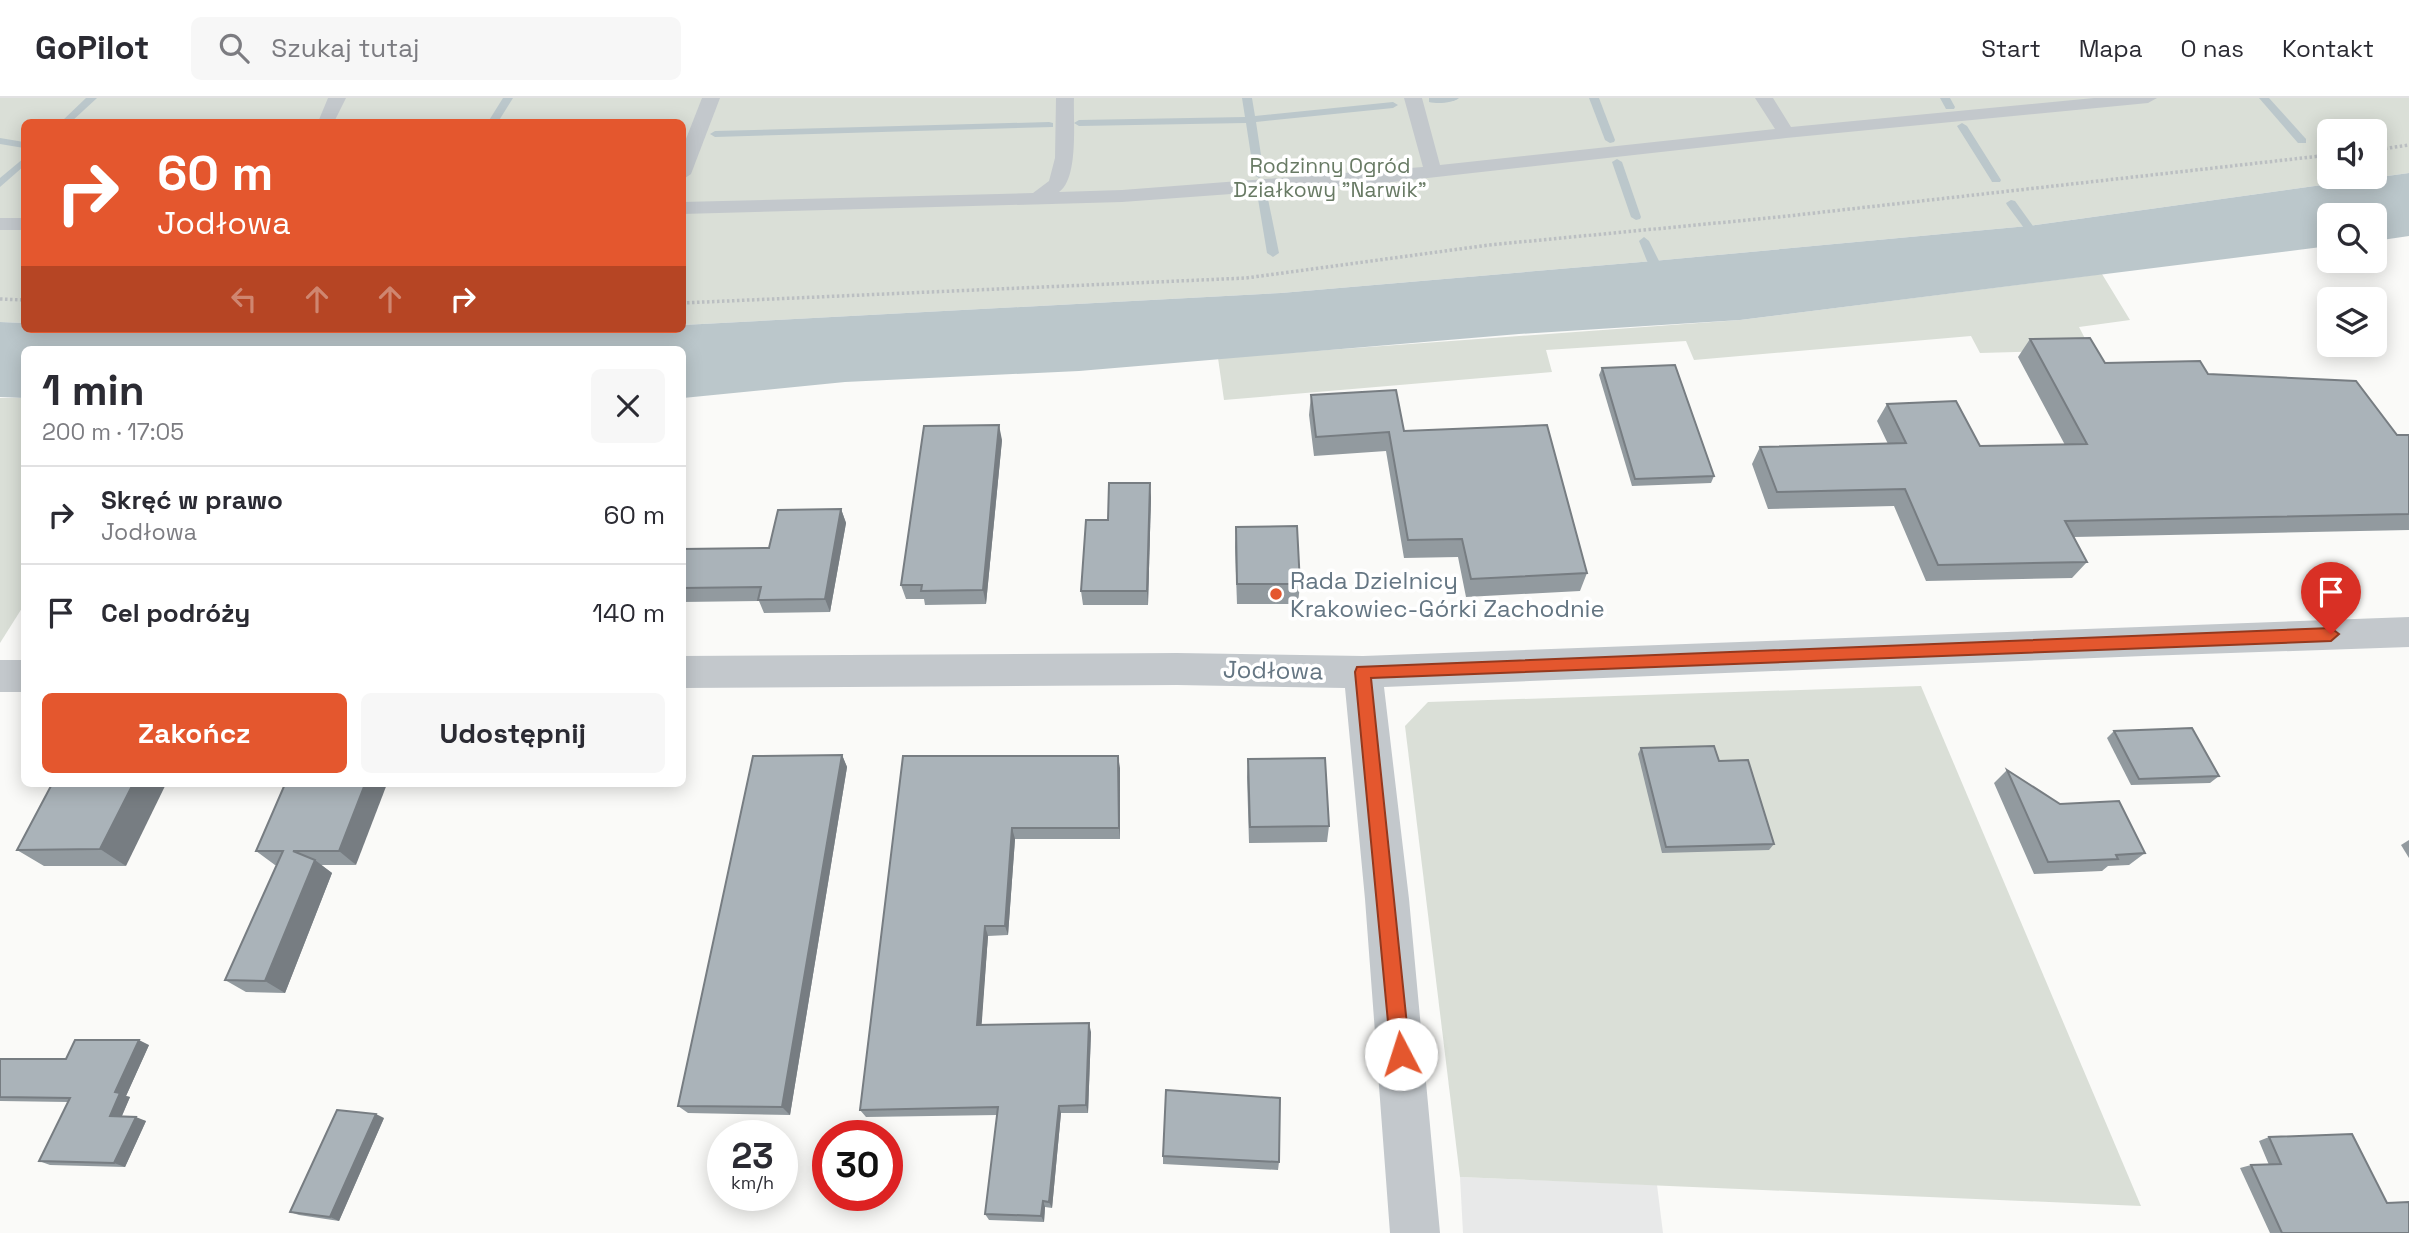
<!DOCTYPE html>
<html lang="pl">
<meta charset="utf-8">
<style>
:root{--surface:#fff;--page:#f7f7f7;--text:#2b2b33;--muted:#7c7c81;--line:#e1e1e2;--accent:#e4572e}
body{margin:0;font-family:"Space Grotesk",sans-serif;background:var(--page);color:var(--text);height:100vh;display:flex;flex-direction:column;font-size:26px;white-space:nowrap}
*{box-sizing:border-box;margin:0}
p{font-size:23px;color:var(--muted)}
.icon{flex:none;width:38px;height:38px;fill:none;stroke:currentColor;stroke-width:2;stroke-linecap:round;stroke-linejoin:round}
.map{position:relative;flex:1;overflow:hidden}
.details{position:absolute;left:21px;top:248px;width:665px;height:441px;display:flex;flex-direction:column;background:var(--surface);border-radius:10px;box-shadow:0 4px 18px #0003}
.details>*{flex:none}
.top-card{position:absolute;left:21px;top:21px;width:665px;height:214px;border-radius:10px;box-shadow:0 4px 18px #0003;background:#e4572e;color:#fff;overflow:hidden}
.tools{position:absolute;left:2317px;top:21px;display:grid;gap:14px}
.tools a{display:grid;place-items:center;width:70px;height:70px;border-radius:10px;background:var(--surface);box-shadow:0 4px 18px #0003;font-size:35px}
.speed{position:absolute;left:707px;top:1022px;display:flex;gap:14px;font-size:35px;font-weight:700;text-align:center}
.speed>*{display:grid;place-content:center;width:91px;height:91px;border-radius:50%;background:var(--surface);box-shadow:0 4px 18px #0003;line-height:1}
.speed small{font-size:18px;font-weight:400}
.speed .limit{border:10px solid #d22;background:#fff;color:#111}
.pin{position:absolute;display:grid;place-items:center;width:60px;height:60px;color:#fff;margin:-72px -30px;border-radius:50% 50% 50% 0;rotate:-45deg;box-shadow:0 0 7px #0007}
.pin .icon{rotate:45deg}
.me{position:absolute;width:77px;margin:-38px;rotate:355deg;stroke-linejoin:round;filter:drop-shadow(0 0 5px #0008)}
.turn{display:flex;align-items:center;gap:24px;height:147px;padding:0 21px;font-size:32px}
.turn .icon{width:91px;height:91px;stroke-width:2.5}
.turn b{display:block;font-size:49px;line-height:60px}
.lanes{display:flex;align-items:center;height:66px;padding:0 21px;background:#0003;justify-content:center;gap:35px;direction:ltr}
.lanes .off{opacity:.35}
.round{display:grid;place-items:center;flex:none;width:74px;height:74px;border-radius:10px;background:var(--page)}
.headline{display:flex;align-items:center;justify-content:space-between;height:119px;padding:0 21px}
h1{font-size:42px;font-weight:700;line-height:52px}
.primary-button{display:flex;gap:14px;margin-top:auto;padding:14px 21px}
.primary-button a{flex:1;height:80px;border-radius:10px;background:var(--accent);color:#fff;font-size:28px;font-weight:700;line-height:80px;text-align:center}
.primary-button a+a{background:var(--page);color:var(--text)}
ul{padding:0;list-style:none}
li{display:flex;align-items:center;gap:21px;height:98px;padding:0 21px;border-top:2px solid var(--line)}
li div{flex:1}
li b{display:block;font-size:26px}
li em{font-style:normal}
header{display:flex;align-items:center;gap:42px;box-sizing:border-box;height:98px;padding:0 35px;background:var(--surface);border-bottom:2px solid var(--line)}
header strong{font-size:33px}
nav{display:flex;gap:38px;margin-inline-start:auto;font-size:24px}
.search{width:490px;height:63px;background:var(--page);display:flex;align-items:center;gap:18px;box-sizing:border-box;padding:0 24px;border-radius:10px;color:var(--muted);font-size:26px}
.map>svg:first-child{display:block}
.built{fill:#e8e9e9}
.green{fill:#dadfd7;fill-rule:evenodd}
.water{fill:#bbc7cb}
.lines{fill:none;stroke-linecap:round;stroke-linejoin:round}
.stream{fill:#bbc7cb;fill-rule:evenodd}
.path{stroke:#bbbfc2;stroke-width:3.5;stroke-dasharray:2.5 2.5;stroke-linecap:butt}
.lane{fill:#c3c8cc;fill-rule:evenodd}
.street{fill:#c3c8cc;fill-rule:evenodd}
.wall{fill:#929a9f}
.shaded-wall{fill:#777d82}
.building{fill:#aab3b9;stroke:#777d82;stroke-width:2}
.route{fill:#e4572e;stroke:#94391e;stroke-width:2}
.poi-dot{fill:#e4572e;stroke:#fff;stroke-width:2.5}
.labels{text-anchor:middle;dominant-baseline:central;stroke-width:7;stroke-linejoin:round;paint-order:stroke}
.far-park-label{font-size:21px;fill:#687a64;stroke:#fff}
.poi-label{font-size:24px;fill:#657683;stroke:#fff;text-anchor:start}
.street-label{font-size:24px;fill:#657683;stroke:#fff}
</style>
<header>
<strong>GoPilot</strong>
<div class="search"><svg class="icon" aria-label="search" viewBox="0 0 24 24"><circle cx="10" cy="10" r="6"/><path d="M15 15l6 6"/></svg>Szukaj tutaj</div>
<nav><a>Start</a><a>Mapa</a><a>O nas</a><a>Kontakt</a></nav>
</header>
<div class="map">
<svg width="2409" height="1135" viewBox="0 0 2409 1135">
<rect width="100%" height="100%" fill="#fafaf8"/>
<polygon class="built" points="1460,1079 1657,1087 1663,1135 1463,1135"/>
<g class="green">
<path d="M0 0H2409V75L2028 128 1653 163 1281 195 683 227 682 24H24V225L0 224ZM2329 33H2375V79H2329Z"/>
<polygon points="2102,176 2130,222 2079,229 2091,252 1980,255 1971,238 1694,262 1686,243 1546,252 1552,274 1224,302 1218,260 1740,222"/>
<polygon points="219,231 598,231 359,235"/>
<polygon points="0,300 24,300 24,507 0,545"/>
<polygon points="1921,588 2141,1108 1460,1079 1405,628 1428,604"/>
</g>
<polygon class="water" points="2409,75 2409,138 2375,143 2375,117 2329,117 2329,148 1740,222 1519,236 1079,273 845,284 683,300 682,252 24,252 24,300 0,299 0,224 24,225 24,231 219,231 359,235 682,231 683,227 1281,195 1653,163 2028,128"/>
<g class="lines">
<g class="stream">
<polygon points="86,0 97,0 71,24 61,24"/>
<polygon points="503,0 513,0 498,24 488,24"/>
<polygon points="1242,0 1252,0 1255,18 1393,4 1398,7 1393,10 1256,24 1264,77 1259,80 1254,77 1246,25 1079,28 1074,25 1079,22 1245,19"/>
<path d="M1429 0H1459C1453 5 1438 6 1429 4Z"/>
<polygon points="1589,0 1599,0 1615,42 1614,44 1610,45 1605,42"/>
<polygon points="1940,0 1950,0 1955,9 1954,11 1946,11"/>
<polygon points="2259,0 2269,0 2306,41 2306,45 2298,45"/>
<polygon points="1049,24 1053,25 1053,29 715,39 710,36 715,33"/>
<polygon points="1962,25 1967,28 2001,82 2000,84 1992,84 1991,82 1957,28"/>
<polygon points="0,40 24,44 24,50 0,46"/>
<polygon points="24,60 24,68 0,89 0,80"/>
<polygon points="1617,61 1622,64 1641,119 1640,121 1636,122 1631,119 1612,64"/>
<polygon points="2322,63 2329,67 2329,76 2325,75 2317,66"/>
<polygon points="2330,79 2341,79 2345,84 2344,86 2336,86"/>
<polygon points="1263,98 1268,101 1279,155 1273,159 1267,155 1258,101"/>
<polygon points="2011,102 2015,103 2033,128 2032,130 2024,130 2007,107 2006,105"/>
<polygon points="1644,139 1649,143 1659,163 1657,166 1649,166 1647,163 1639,143"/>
<polygon points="355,231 367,231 363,238 359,239 353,235"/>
</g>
<g class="path">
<polyline points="2375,52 2409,47"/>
<polyline points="0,201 24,202"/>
<polyline points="682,205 1246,180 1489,147 1779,119 2329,57"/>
</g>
<g class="lane">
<polygon points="328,0 346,0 334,24 318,24"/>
<polygon points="702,0 720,0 691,76 682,82 682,51"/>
<path d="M1056 0H1074C1073 23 1079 80 1059 94L1122 92 1423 69 1404 0H1422L1440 67 1775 31 1755 0H1773L1791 29 2094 0H2157L2148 5 1786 40 1383 85 1122 104 682 116V104L1033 95 1049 83 1055 60Z"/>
<rect x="0" y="120" width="24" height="12"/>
</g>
<g class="street">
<polygon points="2409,519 2409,549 2144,558 1384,589 1409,801 1440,1135 1390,1135 1365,801 1345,590 1177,587 682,590 682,558 1177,555 1363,558"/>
<rect x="0" y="562" width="24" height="32"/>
</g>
</g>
<g class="wall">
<polygon points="2030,241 2105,265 2208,276 2397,337 2409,337 2409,432 2074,439 2087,464 2072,480 1926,483 1894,408 1768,411 1752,366 1760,349 1888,346 1877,323 1887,306 1980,348 2065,347 2018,259"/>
<polygon points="1602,270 1714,378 1711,385 1632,388 1599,277"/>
<polygon points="1311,297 1404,333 1587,475 1580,493 1466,499 1458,459 1404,460 1386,353 1314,358 1309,317"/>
<polygon points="1002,342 986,506 925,507 924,501 906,501 901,487"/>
<polygon points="1151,399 1148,507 1083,507 1081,493 1108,422"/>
<polygon points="841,411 846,425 830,514 764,515 759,503 682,504 682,451 769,450"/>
<polygon points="1236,429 1300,486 1298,506 1237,506 1235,449"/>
<polygon points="2114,633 2219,678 2210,685 2131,687 2107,640"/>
<polygon points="1641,650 1719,663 1774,746 1769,752 1662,755 1638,656"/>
<polygon points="842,657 847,669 790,1017 688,1015 678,1008"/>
<polygon points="903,658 1120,670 1120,741 1015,741 1008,837 988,838 981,927 1091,934 1088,1015 1061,1015 1052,1110 1045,1109 1044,1124 989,1122 985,1116 997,1017 866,1019 860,1012"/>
<polygon points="1248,661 1329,728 1327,744 1249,745 1247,679"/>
<polygon points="2007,672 2060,706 2145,755 2129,767 2108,768 2102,773 2034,776 1994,685"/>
<polygon points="52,686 126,768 44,768 17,752"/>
<polygon points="285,686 356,767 321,767 332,775 285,895 246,894 225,882 277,767 275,767 256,753"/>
<polygon points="2409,742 2409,760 2401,747"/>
<polygon points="149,947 126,998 130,999 122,1018 146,1023 125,1069 50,1067 39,1063 68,1004 0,1003 0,961 66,961"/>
<polygon points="384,1020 339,1123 299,1117 290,1114"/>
<polygon points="2269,1039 2387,1105 2409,1135 2270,1135 2240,1070 2251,1067 2269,1067 2259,1043"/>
<polygon points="1163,1058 1279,1064 1278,1072 1163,1066"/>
</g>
<g class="shaded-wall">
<polygon points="999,327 1002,342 986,506 983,492"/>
<polygon points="1150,385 1151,399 1148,507 1147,493"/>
<polygon points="841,411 846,425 830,514 825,501"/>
<polygon points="842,657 847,669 790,1017 782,1009"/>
<polygon points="1118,658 1120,670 1120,741 1119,730"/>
<polygon points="133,686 166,686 126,768 100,751"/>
<polygon points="365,686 387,686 356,767 339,753"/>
<polygon points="1012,730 1015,741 1008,837 1005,828"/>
<polygon points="315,762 332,775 285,895 265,883"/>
<polygon points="985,828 988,838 981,936 977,927"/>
<polygon points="1089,925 1091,934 1088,1015 1086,1007"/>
<polygon points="139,942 149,947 126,998 130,999 120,1022 110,1018 115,994"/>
<polygon points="1059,1008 1061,1015 1052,1110 1049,1104"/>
<polygon points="376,1016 384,1020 339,1123 330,1119"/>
<polygon points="136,1019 146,1023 125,1069 114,1065"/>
<polygon points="1043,1103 1045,1109 1044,1124 1041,1118"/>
</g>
<g class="building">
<polygon points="2090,240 2105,265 2200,263 2208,276 2356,283 2397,337 2409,337 2409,416 2065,423 2087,464 1938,467 1905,391 1777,394 1760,349 1906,345 1887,306 1956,303 1980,348 2087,346 2030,241"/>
<polygon points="1675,267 1714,378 1635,381 1602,270"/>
<polygon points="1396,292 1404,333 1547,327 1587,475 1471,481 1462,441 1408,442 1389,334 1316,339 1311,297"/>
<polygon points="999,327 983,492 921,493 922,487 901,487 924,328"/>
<polygon points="1109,385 1150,385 1147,493 1081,493 1086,422 1108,422"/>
<polygon points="841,411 825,501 758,502 761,489 682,490 682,451 769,450 778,412"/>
<polygon points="1297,428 1300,486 1237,486 1236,429"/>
<polygon points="2192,630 2219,678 2139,681 2114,633"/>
<polygon points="1714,648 1719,663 1748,662 1774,746 1666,749 1641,650"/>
<polygon points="842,657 782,1009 678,1008 753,658"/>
<polygon points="903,658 1118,658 1119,730 1012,730 1005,828 985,828 977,927 1089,925 1086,1007 1059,1008 1049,1104 1043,1103 1041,1118 985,1116 998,1009 860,1012"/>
<polygon points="1325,660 1329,728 1250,729 1248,661"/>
<polygon points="2007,672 2060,706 2119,703 2145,755 2116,757 2118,761 2048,764"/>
<polygon points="52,686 133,686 100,751 17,752"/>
<polygon points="285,686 365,686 339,753 293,753 315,762 265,883 225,882 283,753 256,753"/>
<polygon points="75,942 139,942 115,994 120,995 110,1018 136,1019 114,1065 39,1063 70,1000 0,999 0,961 66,961"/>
<polygon points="1166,992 1280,1000 1279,1064 1163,1058"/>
<polygon points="337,1012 376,1016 330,1119 290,1114"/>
<polygon points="2352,1036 2387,1105 2409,1104 2409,1135 2282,1135 2251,1067 2281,1066 2269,1039"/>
</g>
<polygon class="route" points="2331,530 2339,536 2331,543 1371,580 1410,956 1408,963 1401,966 1394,963 1391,956 1355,574 1357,569"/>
<circle class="poi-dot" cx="1276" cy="496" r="7"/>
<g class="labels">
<g class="far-park-label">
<text x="1330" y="67">Rodzinny Ogród<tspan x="1330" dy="24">Działkowy "Narwik"</tspan></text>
</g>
<g class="poi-label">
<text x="1290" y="482">Rada Dzielnicy<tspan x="1290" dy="28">Krakowiec-Górki Zachodnie</tspan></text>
</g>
<g class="street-label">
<text transform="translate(1273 572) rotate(1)">Jodłowa</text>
</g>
</g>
</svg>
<div class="tools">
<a><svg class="icon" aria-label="sound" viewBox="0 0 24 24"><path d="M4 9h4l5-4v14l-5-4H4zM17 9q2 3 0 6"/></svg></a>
<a><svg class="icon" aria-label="search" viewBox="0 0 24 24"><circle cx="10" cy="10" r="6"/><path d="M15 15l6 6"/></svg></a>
<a><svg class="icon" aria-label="layers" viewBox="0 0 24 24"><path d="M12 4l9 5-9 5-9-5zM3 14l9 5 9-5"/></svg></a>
</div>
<div class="speed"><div>23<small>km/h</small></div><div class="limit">30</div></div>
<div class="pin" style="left:2331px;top:536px;background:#d93025"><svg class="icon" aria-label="arrive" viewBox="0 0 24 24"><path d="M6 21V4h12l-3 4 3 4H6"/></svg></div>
<svg class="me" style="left:1401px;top:956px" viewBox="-20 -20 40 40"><circle r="19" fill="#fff"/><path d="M0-13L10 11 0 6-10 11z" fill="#e4572e"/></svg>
<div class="top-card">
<div class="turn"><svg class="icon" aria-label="right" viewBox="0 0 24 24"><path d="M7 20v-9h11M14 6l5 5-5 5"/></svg><div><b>60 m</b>Jodłowa</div></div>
<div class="lanes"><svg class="icon off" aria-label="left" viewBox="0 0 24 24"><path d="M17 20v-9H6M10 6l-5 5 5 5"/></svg><svg class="icon off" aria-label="ahead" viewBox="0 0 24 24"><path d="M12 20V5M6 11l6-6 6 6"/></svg><svg class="icon off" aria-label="ahead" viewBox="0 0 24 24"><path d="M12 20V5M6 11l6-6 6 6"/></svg><svg class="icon" aria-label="right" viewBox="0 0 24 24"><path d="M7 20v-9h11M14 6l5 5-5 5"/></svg></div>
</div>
<section class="details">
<div class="headline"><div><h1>1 min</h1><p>200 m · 17:05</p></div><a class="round"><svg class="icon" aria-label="close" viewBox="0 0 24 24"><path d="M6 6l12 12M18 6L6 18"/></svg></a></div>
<ul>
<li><svg class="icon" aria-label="right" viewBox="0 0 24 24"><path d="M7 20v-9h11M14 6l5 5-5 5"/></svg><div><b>Skręć w prawo</b><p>Jodłowa</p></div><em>60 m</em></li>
<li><svg class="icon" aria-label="arrive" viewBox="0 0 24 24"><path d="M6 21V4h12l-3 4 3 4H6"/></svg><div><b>Cel podróży</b></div><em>140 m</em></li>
</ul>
<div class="primary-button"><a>Zakończ</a><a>Udostępnij</a></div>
</section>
</div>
